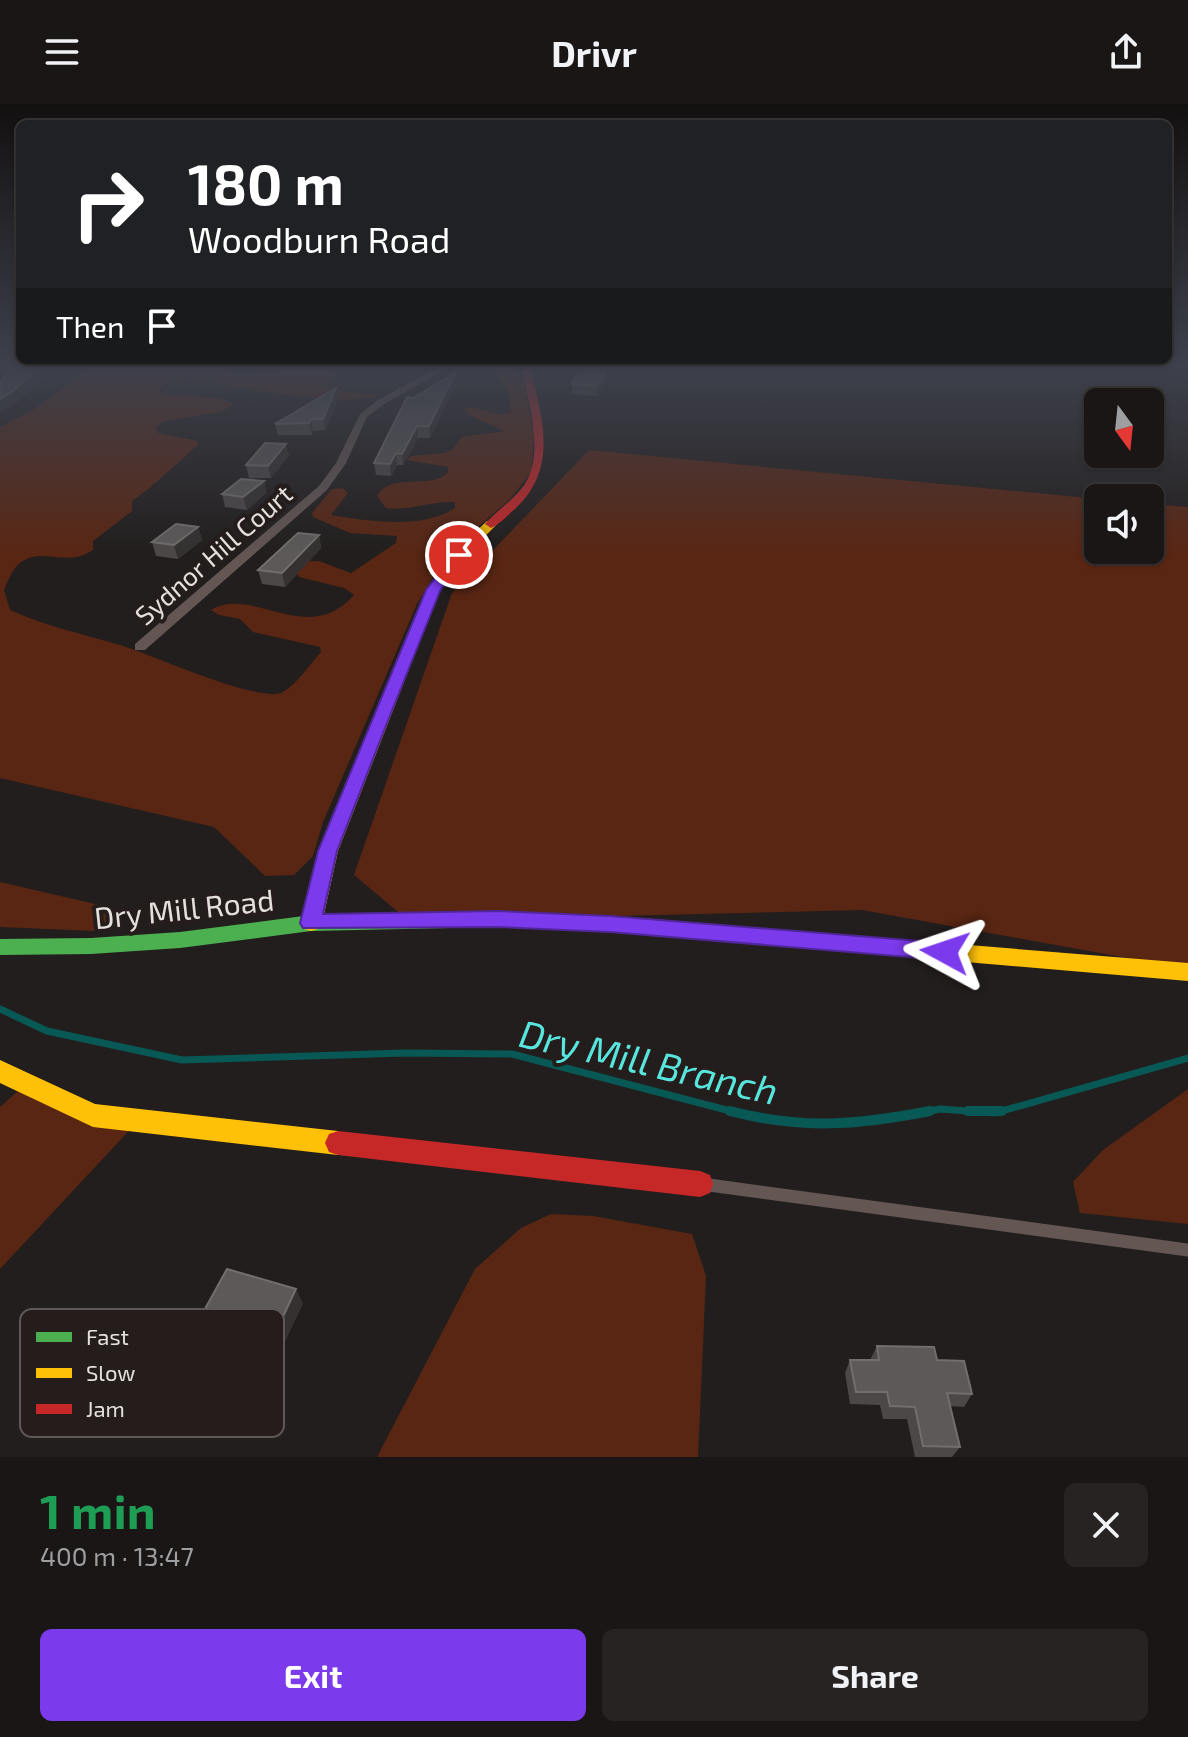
<!DOCTYPE html>
<meta charset="utf-8">
<style>
:root{--surface:#1a1616;--page:#272323;--text:#f1f3f6;--muted:#9f9fa1;--line:#383535;--accent:#7c3aed}
body{margin:0;font-family:"Exo 2",sans-serif;background:var(--page);color:var(--text);height:100vh;display:flex;flex-direction:column;font-size:30px;white-space:nowrap}
*{box-sizing:border-box;margin:0}
p{font-size:26px;color:var(--muted)}
.icon{flex:none;width:44px;height:44px;fill:none;stroke:currentColor;stroke-width:2;stroke-linecap:round;stroke-linejoin:round}
.map{position:relative;height:1353px;overflow:hidden}
.side{display:flex;flex-direction:column;background:var(--surface);flex:1}
.side>*{flex:none}
.top-card{position:absolute;left:16px;top:16px;width:1156px;height:244px;border-radius:12px;box-shadow:0 2px 6px #0004,0 0 0 2px var(--line);background:#202124;color:#fff;overflow:hidden}
.needle{width:52px;rotate:165deg}
.tools{position:absolute;left:1084px;top:284px;display:grid;gap:16px}
.tools a{display:grid;place-items:center;width:80px;height:80px;border-radius:12px;background:var(--surface);box-shadow:0 2px 6px #0004,0 0 0 2px var(--line);font-size:40px}
.pin{position:absolute;display:grid;place-items:center;width:68px;height:68px;color:#fff;margin:-34px;border:4px solid #fff;border-radius:50%;box-shadow:0 2px 8px #0007}
.me{position:absolute;width:88px;margin:-44px;rotate:275deg;stroke-linejoin:round;filter:drop-shadow(0 0 6px #0008)}
.turn{display:flex;align-items:center;gap:28px;height:168px;padding:0 40px;font-size:36px}
.turn .icon{width:104px;height:104px;stroke-width:2.5}
.turn b{display:block;font-size:56px;line-height:68px}
.then{display:flex;align-items:center;height:76px;padding:0 40px;background:#0003;gap:16px;font-size:30px}
.round{display:grid;place-items:center;flex:none;width:84px;height:84px;border-radius:12px;background:var(--page)}
.summary{display:flex;align-items:center;justify-content:space-between;height:136px;padding:0 40px}
h1{font-size:48px;font-weight:700;line-height:60px;color:#1e9e55}
.button{display:flex;gap:16px;margin-top:auto;padding:16px 40px}
.button a{flex:1;height:92px;border-radius:12px;background:var(--accent);color:#fff;font-size:32px;font-weight:700;line-height:92px;text-align:center}
.button a+a{background:var(--page);color:var(--text)}
header{display:flex;justify-content:space-between;align-items:center;height:104px;padding:0 40px;background:var(--surface);font-size:36px;font-weight:700}
.map>svg:first-child{display:block}
.green{fill:#592613}
.lines{fill:none;stroke-linecap:round;stroke-linejoin:round}
.stream-far1{stroke:#085855;stroke-width:7}
.stream{stroke:#085855;stroke-width:10}
.lane{stroke:#635653;stroke-width:13}
.street{fill:#635653;fill-rule:evenodd}
.fast{fill:#4caf50;fill-rule:evenodd}
.slow{fill:#ffc107;fill-rule:evenodd}
.jam{fill:#c62828;fill-rule:evenodd}
.wall{fill:#4c4847}
.shaded-wall{fill:#343130}
.building{fill:#5c5958;stroke:#726e6d;stroke-width:2}
.route{fill:#7c3aed;stroke:#51269a;stroke-width:2}
.labels{text-anchor:middle;dominant-baseline:central;stroke-width:8;stroke-linejoin:round;paint-order:stroke}
.far-street-label{font-size:26px;fill:#e5e0de;stroke:#241d1b}
.street-label{font-size:30px;fill:#e5e0de;stroke:#241d1b}
.near-water-label{font-size:38px;font-style:italic;fill:#57e6de;stroke:#241d1b}
.key{fill:#241d1b;stroke:#5e5856;stroke-width:2}
.key-label{font-size:22px;fill:#e5e0de}
</style>
<header><svg class="icon" aria-label="menu" viewBox="0 0 24 24"><path d="M4 6h16M4 12h16M4 18h16"/></svg>Drivr<svg class="icon" aria-label="share" viewBox="0 0 24 24"><path d="M12 15V3M7 8l5-5 5 5M5 13v7h14v-7"/></svg></header>
<div class="map">
<svg width="1188" height="1353" viewBox="0 0 1188 1353">
<rect width="100%" height="100%" fill="#221e1d"/>
<g class="green">
<path d="M93 262H224L228 268 239 270 330 265 336 271 324 283 330 286 381 291C353 305 222 281 187 274L164 280 159 287 163 290 218 294 235 300 221 308 163 317 156 323 158 329 198 337V341C175 360 157 380 132 397V407L93 437V446C63 466 39 438 16 463 11 468 7 479 4 486L10 506C46 522 82 530 120 541 148 549 262 601 283 588 297 580 310 560 321 548L320 543 253 528 240 515 219 511 211 506C253 481 307 544 354 491L344 484 299 473 289 458 319 457 351 469 396 439 397 432 350 429 313 413 312 409 332 385 343 384 348 389 331 411C368 417 422 426 455 404V398C430 397 410 407 386 404L377 392C391 367 431 387 448 368V363L407 356 410 352 445 349 453 345 462 333 504 327 469 311 464 305C480 300 494 315 510 308V292L494 265 495 263 513 264 523 274 534 331 531 368 511 394 470 430 436 468 417 500 323 718 313 752 294 771 265 772 214 723 0 674V323L36 304Z"/>
<polygon points="589,346 1098,395 1098,446 1150,446 1150,400 1188,403 1188,865 862,806 409,817 354,771 452,489"/>
<polygon points="0,778 104,802 123,811 120,822 95,827 0,823"/>
<polygon points="26,980 138,1017 0,1165 0,1003"/>
<polygon points="1188,985 1188,1120 1080,1109 1073,1078 1103,1046"/>
<polygon points="551,1110 593,1112 692,1130 706,1172 698,1353 377,1353 475,1165 521,1124"/>
</g>
<g class="lines">
<g class="stream-far1">
<polyline points="0,905 47,927 182,956 404,949 512,950 738,1009"/>
<polyline points="920,1009 940,1005 995,1009 1188,954"/>
</g>
<g class="stream">
<path d="M730 1007C802 1026 858 1021 930 1007"/>
<polyline points="968,1007 1002,1007"/>
</g>
<polyline class="lane" points="709,1081 1188,1146"/>
<polygon class="street" points="440,262 451,262 384,300 367,313 346,359 327,386 145,546 135,546 135,540 319,382 336,359 360,310 378,296"/>
<polygon class="fast" points="498,807 640,814 648,816 651,822 648,828 640,830 498,823 311,827 180,844 91,850 0,851 0,835 91,834 180,828 311,811"/>
<g class="slow">
<polygon points="487,417 497,420 464,454 440,486 338,747 322,819 318,825 311,827 304,825 300,819 318,747 426,486 454,448"/>
<polygon points="640,814 1188,859 1188,877 640,830 632,828 629,822 632,816"/>
<polygon points="0,956 95,1000 338,1027 347,1030 351,1039 347,1048 338,1051 93,1023 0,979"/>
</g>
<g class="jam">
<path d="M521 262H530C542 314 559 363 516 404 508 411 500 420 491 424L485 420C497 406 514 396 525 380 545 348 528 296 521 262Z"/>
<polygon points="338,1027 700,1067 710,1071 713,1080 710,1089 700,1093 338,1051 329,1048 325,1039 329,1030"/>
</g>
</g>
<g class="wall">
<polygon points="455,269 456,280 430,334 418,334 403,361 397,361 391,372 376,371 374,359 413,294"/>
<polygon points="607,274 597,292 572,290 572,280"/>
<polygon points="338,295 326,326 313,327 312,331 278,331 275,320"/>
<polygon points="289,351 271,374 249,374 246,361"/>
<polygon points="264,377 266,389 247,406 225,403 222,390"/>
<polygon points="198,423 202,436 178,455 156,452 152,438"/>
<polygon points="319,431 321,444 285,483 262,480 258,466"/>
<polygon points="303,1199 279,1250 209,1228 200,1214"/>
<polygon points="877,1242 937,1256 972,1290 964,1303 950,1302 960,1343 952,1353 915,1353 907,1315 883,1315 880,1301 850,1300 845,1269 850,1256 870,1256"/>
</g>
<g class="shaded-wall">
<polygon points="36,262 39,262 42,270 41,272 42,275 16,299 0,309 0,295"/>
<polygon points="607,265 607,274 597,292 597,282"/>
<polygon points="455,269 456,280 430,334 429,322"/>
<polygon points="336,284 338,295 326,326 323,315"/>
<polygon points="311,315 313,327 312,331 309,319"/>
<polygon points="417,322 418,334 403,361 402,350"/>
<polygon points="286,340 289,351 271,374 268,362"/>
<polygon points="396,349 397,361 391,372 390,360"/>
<polygon points="264,377 266,389 247,406 243,393"/>
<polygon points="198,423 202,436 178,455 174,441"/>
<polygon points="319,431 321,444 285,483 282,469"/>
<polygon points="296,1185 303,1199 279,1250 272,1236"/>
</g>
<g class="building">
<polygon points="12,262 36,262 34,264 38,264 12,288 0,295 0,278"/>
<polygon points="583,262 606,262 607,265 597,282 572,280"/>
<polygon points="455,269 429,322 417,322 402,350 396,349 390,360 374,359 407,293 413,294"/>
<polygon points="336,284 323,315 311,315 309,319 275,320"/>
<polygon points="265,339 286,340 268,362 246,361"/>
<polygon points="241,375 264,377 243,393 222,390"/>
<polygon points="176,420 198,423 174,441 152,438"/>
<polygon points="298,429 319,431 282,469 258,466"/>
<polygon points="227,1165 296,1185 272,1236 200,1214"/>
<polygon points="877,1242 934,1243 937,1256 964,1257 972,1290 947,1289 960,1343 923,1342 915,1303 890,1302 887,1288 856,1288 850,1256 879,1256"/>
</g>
<linearGradient id="sky" x2="0" y2="1"><stop stop-color="#131010"/><stop offset="0.58" stop-color="#3e414c"/><stop offset="1" stop-color="#3e414c" stop-opacity="0"/></linearGradient>
<rect width="1188" height="452" fill="url(#sky)"/>
<polygon class="route" points="454,449 465,451 440,487 387,619 337,747 323,810 498,807 610,812 945,839 952,842 956,848 952,854 945,856 610,828 498,823 303,824 300,819 318,747 426,486"/>
<g class="labels">
<g class="far-street-label">
<text transform="translate(213 450) rotate(-41)">Sydnor Hill Court</text>
</g>
<g class="street-label">
<text transform="translate(184 804) rotate(-6)">Dry Mill Road</text>
</g>
<g class="near-water-label">
<text transform="translate(649 957) rotate(13)">Dry Mill Branch</text>
</g>
</g>
<rect x="20" y="1205" width="264" height="128" rx="12" class="key"/>
<rect x="36" y="1228" width="36" height="10" fill="#4caf50"/>
<rect x="36" y="1264" width="36" height="10" fill="#ffc107"/>
<rect x="36" y="1300" width="36" height="10" fill="#c62828"/>
<g class="key-label">
<text x="86" y="1241">Fast</text>
<text x="86" y="1277">Slow</text>
<text x="86" y="1313">Jam</text>
</g>
</svg>
<div class="tools">
<a><svg class="needle" viewBox="-14 -14 28 28"><path d="M0-13l5 13h-10z" fill="#e53935"/><path d="M0 13l5-13h-10z" fill="#9f9fa1"/></svg></a>
<a><svg class="icon" aria-label="sound" viewBox="0 0 24 24"><path d="M4 9h4l5-4v14l-5-4H4zM17 9q2 3 0 6"/></svg></a>
</div>
<div class="pin" style="left:459px;top:451px;background:#d93025"><svg class="icon" aria-label="arrive" viewBox="0 0 24 24"><path d="M6 21V4h12l-3 4 3 4H6"/></svg></div>
<svg class="me" style="left:945px;top:848px" viewBox="-20 -20 40 40"><path d="M0-17L14 15 0 8-14 15z" fill="#7c3aed" stroke="#fff" stroke-width="4"/></svg>
<div class="top-card">
<div class="turn"><svg class="icon" aria-label="right" viewBox="0 0 24 24"><path d="M7 20v-9h11M14 6l5 5-5 5"/></svg><div><b>180 m</b>Woodburn Road</div></div>
<div class="then">Then<svg class="icon" aria-label="arrive" viewBox="0 0 24 24"><path d="M6 21V4h12l-3 4 3 4H6"/></svg></div>
</div>
</div>
<section class="side">
<div class="summary"><div><h1>1 min</h1><p>400 m · 13:47</p></div><a class="round"><svg class="icon" aria-label="close" viewBox="0 0 24 24"><path d="M6 6l12 12M18 6L6 18"/></svg></a></div>
<div class="button"><a>Exit</a><a>Share</a></div>
</section>
